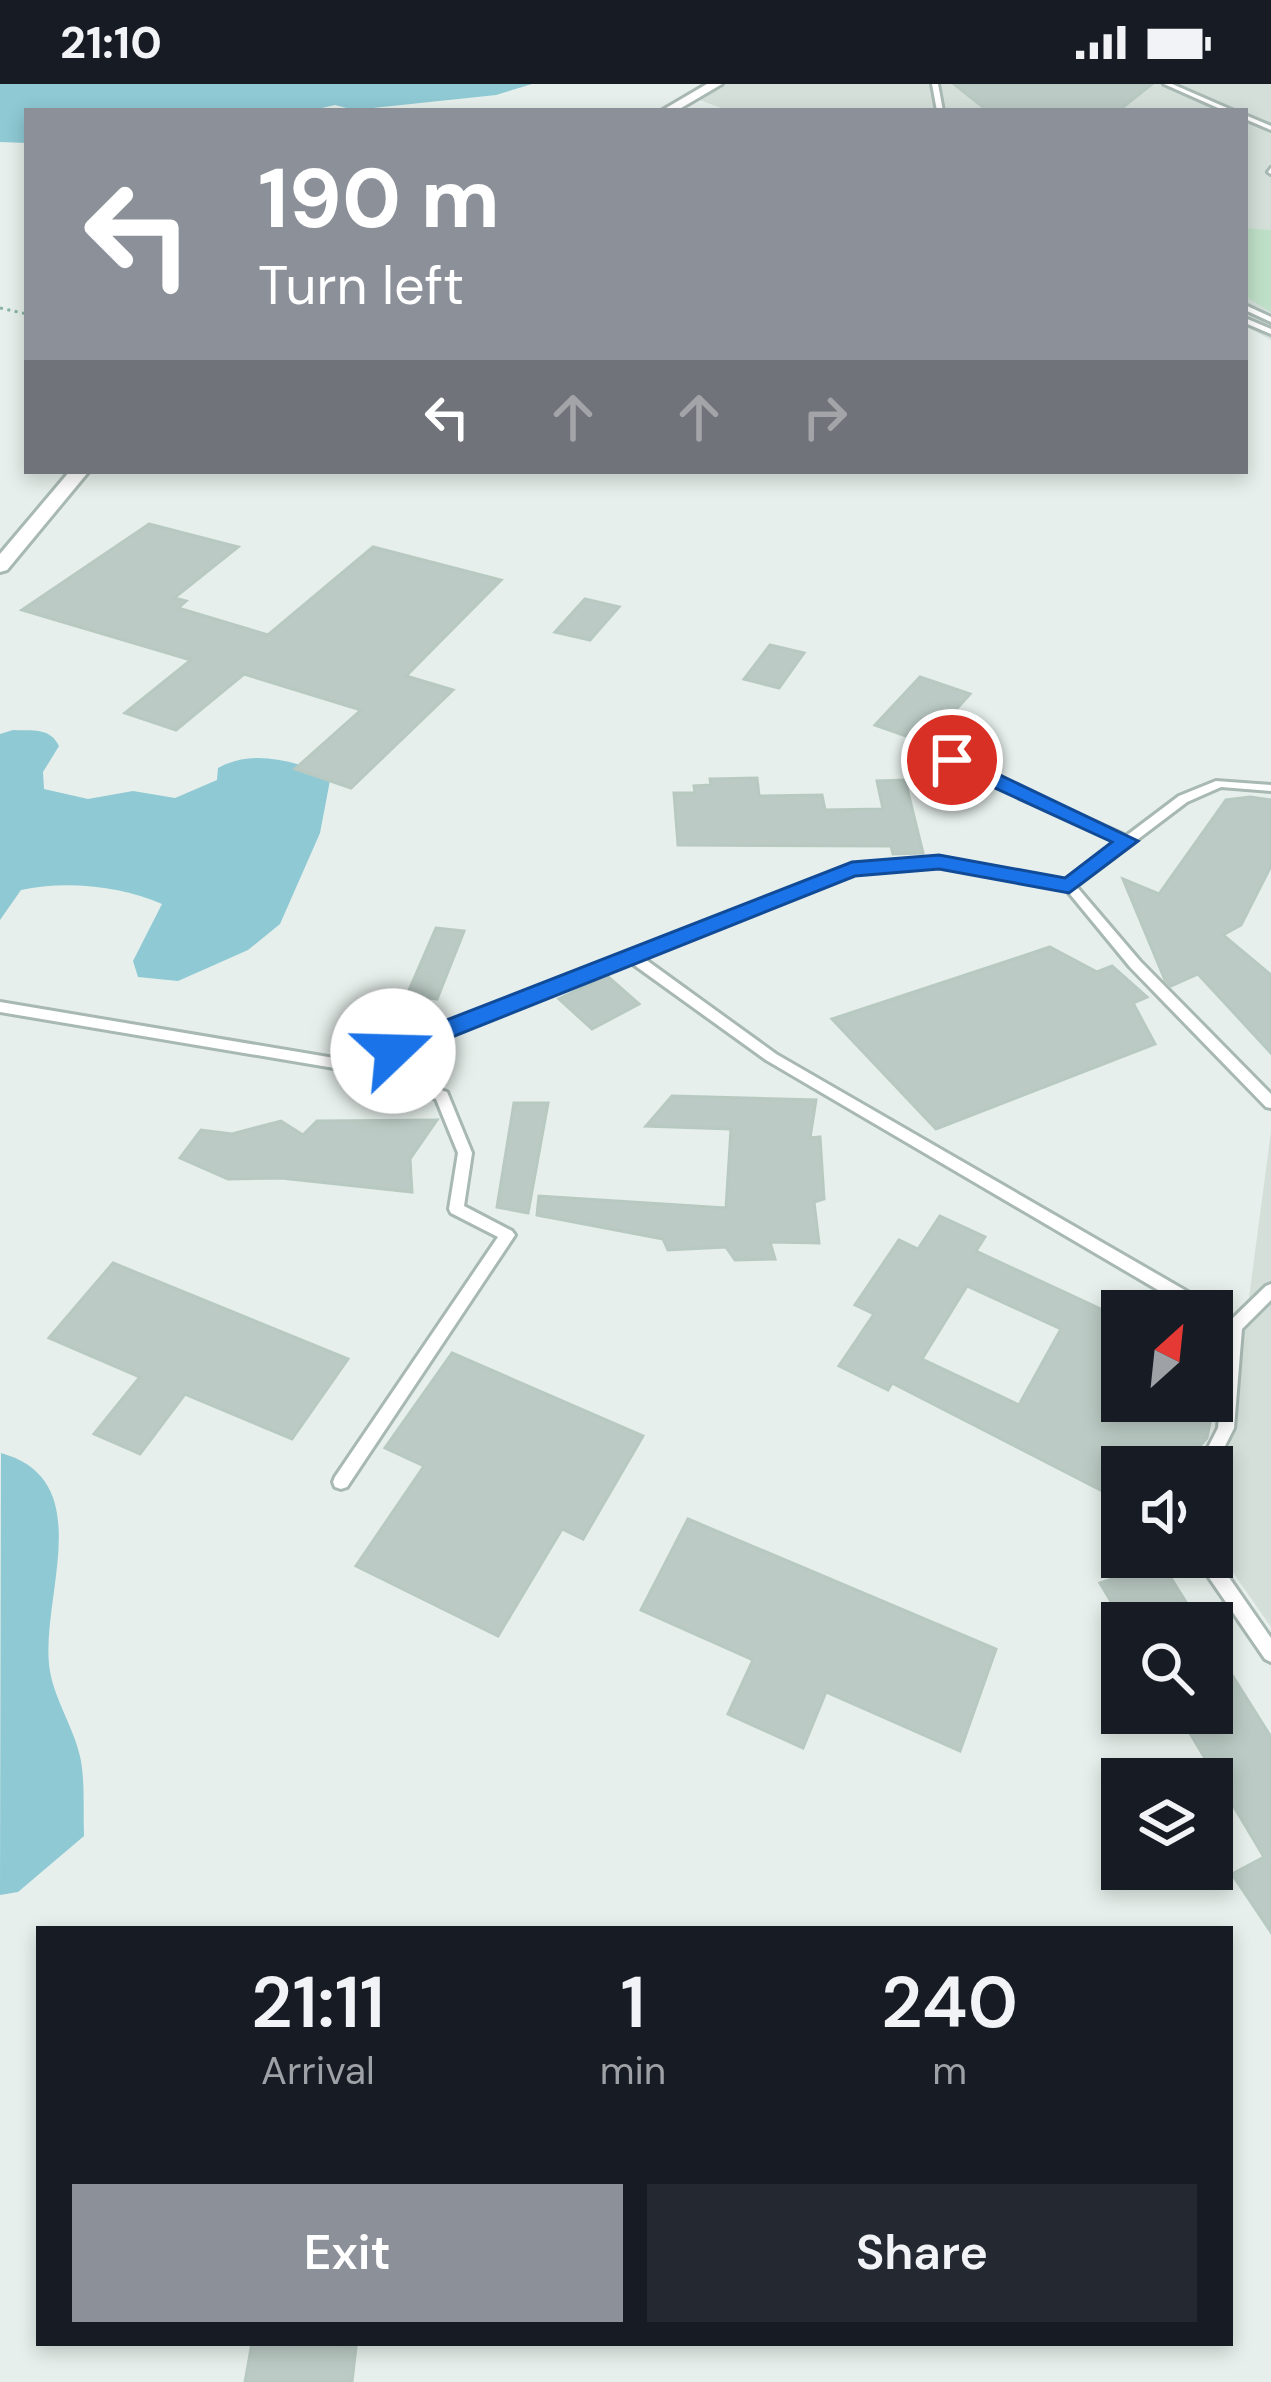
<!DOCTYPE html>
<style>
:root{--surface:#171b24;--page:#242831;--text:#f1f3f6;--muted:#9ea1a6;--accent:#8c9099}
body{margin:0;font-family:"DM Sans",sans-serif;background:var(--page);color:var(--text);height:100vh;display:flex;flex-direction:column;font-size:45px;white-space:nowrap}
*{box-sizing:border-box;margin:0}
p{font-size:39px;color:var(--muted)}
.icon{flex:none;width:66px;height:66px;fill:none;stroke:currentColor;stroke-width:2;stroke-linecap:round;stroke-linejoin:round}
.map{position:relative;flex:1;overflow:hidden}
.sheet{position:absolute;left:36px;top:1842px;width:1197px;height:420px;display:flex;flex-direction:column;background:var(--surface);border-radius:0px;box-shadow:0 6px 18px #0003}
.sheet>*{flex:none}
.top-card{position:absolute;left:24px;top:24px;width:1224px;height:366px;border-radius:0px;box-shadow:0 6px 18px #0003;background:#8c9099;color:#fff;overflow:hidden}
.needle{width:78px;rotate:27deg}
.fabs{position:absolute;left:1101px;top:1206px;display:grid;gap:24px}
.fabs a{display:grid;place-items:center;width:132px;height:132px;border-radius:0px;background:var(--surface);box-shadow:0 6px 18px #0003;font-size:60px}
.pin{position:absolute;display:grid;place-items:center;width:102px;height:102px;color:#fff;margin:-51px;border:6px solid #fff;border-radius:50%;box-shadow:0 3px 12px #0007}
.me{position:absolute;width:132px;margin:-66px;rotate:69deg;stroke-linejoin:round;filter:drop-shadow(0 0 9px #0008)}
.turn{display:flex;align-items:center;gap:42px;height:252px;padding:0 36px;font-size:54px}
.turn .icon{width:156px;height:156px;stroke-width:2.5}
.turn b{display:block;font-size:84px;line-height:102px}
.lanes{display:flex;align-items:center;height:114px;padding:0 36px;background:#0003;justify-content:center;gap:60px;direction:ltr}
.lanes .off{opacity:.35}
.eta{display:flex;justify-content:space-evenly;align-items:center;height:204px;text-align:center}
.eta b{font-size:72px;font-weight:600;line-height:84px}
.button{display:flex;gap:24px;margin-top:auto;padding:24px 36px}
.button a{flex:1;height:138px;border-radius:0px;background:var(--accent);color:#fff;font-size:48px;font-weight:600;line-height:138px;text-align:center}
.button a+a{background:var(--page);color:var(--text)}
.status{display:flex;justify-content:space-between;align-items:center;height:84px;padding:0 60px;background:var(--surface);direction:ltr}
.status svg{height:33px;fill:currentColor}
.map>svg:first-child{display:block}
.built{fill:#d4dfda}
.green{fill:#bfe0c8}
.water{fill:#8ec9d4}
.building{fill:#bbcac4;stroke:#b8c9c2;stroke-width:3;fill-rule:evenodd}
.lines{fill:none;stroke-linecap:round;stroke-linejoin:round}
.service-casing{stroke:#a8b8b2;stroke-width:6}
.minor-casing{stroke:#a8b8b2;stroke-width:6}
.path{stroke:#86b3a5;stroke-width:3;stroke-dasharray:3 4.5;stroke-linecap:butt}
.service{fill:#fff;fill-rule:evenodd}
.minor{fill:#fff;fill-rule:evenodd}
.route{fill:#1a73e8;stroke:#114b97;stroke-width:3}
</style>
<div class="status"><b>21:10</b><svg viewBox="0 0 49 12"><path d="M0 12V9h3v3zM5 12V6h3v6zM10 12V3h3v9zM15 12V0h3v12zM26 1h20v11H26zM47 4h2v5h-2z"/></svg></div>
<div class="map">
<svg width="1271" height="2298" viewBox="0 0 1271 2298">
<rect width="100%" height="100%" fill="#e6efeb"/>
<g class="built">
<polygon points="726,0 1271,0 1271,256 1245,242 1245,27 729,27 697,15"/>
<polygon points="1271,1047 1271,1543 1216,1464"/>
</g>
<polygon class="green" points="1245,144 1271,146 1271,228 1245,212"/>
<g class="water">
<polygon points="0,0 532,0 496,11 354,26 335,21 309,27 27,27 27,59 0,58"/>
<path d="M13 646C32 647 50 643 59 662L43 688 44 705 88 715 133 707 175 714 217 696 218 684C254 664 294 678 331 691L320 749 280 840 248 866 178 897 138 893 133 877 162 820C122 802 64 796 21 806L0 836V650Z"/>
<path d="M1 1369C98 1396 42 1509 49 1580 52 1613 75 1644 81 1677 85 1701 83 1727 84 1752L18 1808 0 1811Z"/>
</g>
<g class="building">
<polygon points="954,0 1152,0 1118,27 988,27"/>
<polygon points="149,440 238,463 174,514 186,517 178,524 268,551 373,463 501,496 406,592 453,606 351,704 295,685 361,626 244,590 176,646 125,629 191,576 22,526"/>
<polygon points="585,515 619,523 590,556 555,548"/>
<polygon points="770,561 804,569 779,604 744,595"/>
<polygon points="920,593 970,610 926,659 875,641"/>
<polygon points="757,694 759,712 822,711 825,726 883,725 877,697 905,696 923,769 893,770 891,762 678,761 674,709 695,709 694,702 711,701 710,695"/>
<polygon points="1250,713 1271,716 1271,782 1241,841 1223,851 1271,891 1271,969 1198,890 1171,902 1165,896 1123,795 1159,810 1226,716"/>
<polygon points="436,844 464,847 437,915 407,911"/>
<polygon points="1050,863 1097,888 1112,882 1147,913 1133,919 1155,960 936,1045 832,935"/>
<polygon points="607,892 639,920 592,945 559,915"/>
<polygon points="672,1012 816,1016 810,1054 820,1053 824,1115 814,1118 819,1159 770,1158 775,1175 735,1176 726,1163 668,1166 663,1155 537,1131 539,1112 726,1124 731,1045 646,1042"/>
<polygon points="514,1019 548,1019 528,1129 497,1123"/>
<polygon points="437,1036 410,1075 412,1108 281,1094 228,1095 180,1074 201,1046 232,1050 281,1037 303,1051 317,1037"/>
<path d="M940 1132 985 1153 976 1167 1122 1235V1317H1214L1207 1354 1181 1383H1122V1417L892 1299 888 1306 839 1282 874 1230 855 1221 899 1156 918 1165ZM967 1202 1061 1245 1019 1321 922 1275Z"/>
<polygon points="113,1179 348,1275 292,1355 185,1310 140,1370 94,1350 140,1293 49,1254"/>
<polygon points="452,1269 643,1352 583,1455 562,1445 498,1552 356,1482 424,1382 385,1364"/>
<polygon points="688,1435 996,1565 960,1667 826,1608 803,1664 728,1630 753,1576 641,1526"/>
<polygon points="1161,1478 1199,1539 1124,1539 1100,1499"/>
<polygon points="1212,1559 1271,1653 1271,1848 1232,1790 1264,1773 1178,1629 1212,1629"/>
<polygon points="252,2259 356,2263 352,2298 245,2298"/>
</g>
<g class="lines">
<defs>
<g id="service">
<polygon points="932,0 938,0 943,27 937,27"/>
<polygon points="1164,0 1172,0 1234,27 1225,27"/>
<polygon points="1245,31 1271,42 1271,46 1245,35"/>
<polygon points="1271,84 1271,90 1268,88"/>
<polygon points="1245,221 1271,233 1271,238 1245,226"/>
<polygon points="1245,234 1271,245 1271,250 1245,239"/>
<polygon points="952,673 1126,752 1179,712 1216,697 1271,701 1271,707 1221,703 1187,718 1076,802 1140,877 1271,1010 1271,1024 1266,1023 1130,883 1065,804 939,781 854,790 642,873 776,970 1233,1234 1266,1202 1271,1200 1271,1216 1242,1245 1234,1344 1212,1388 1212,1383 1198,1383 1218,1344 1226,1246 1212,1238 1212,1227 1194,1227 766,976 630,878 367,982 447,1008 472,1069 464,1122 512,1147 515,1151 347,1403 341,1405 335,1403 333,1398 335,1393 498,1153 451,1129 449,1125 458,1069 436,1015 352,987 0,928 0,918 352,977 852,782 939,773 1067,797 1119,758 948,678 948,674"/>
<polygon points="1212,1469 1271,1554 1271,1578 1265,1575 1199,1479 1196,1473 1212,1473"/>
</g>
<g id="minor">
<polygon points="707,0 722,0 676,27 661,27"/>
<polygon points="70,387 89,387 7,486 0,488 0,470"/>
</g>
</defs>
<use href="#service" class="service-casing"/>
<use href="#minor" class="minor-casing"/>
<polyline class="path" points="0,224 27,230"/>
<use href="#service" class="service"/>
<use href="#minor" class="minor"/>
</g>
<polygon class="route" points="945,672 960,672 1138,757 1069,809 939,785 855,792 402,973 385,973 381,967 385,960 852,778 939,771 1065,794 1112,758 945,681"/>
</svg>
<div class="fabs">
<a><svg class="needle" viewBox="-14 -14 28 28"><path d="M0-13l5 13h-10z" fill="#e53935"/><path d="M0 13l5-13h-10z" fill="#9ea1a6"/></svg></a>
<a><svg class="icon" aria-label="sound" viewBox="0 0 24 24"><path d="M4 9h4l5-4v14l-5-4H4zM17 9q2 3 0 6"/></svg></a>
<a><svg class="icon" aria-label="search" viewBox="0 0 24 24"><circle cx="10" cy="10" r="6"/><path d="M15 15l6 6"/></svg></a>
<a><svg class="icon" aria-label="layers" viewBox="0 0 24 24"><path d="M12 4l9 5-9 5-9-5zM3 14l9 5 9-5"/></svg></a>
</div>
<div class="pin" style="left:952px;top:676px;background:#d93025"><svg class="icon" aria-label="arrive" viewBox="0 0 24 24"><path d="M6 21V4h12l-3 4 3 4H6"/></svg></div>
<svg class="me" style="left:393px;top:967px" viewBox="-20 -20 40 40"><circle r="19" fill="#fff"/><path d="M0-13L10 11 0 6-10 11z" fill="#1a73e8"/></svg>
<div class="top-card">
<div class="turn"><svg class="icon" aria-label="left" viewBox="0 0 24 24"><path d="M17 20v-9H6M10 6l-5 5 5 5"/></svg><div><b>190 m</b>Turn left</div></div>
<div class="lanes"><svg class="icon" aria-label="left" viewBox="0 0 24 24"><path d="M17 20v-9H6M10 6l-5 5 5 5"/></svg><svg class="icon off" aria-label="ahead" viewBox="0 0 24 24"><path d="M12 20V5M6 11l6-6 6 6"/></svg><svg class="icon off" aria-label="ahead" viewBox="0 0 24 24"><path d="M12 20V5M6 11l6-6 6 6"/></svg><svg class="icon off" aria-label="right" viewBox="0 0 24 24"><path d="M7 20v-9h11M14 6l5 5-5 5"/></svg></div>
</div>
<section class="sheet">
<div class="eta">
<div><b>21:11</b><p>Arrival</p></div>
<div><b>1</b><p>min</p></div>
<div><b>240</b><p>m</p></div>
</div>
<div class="button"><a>Exit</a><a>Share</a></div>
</section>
</div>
